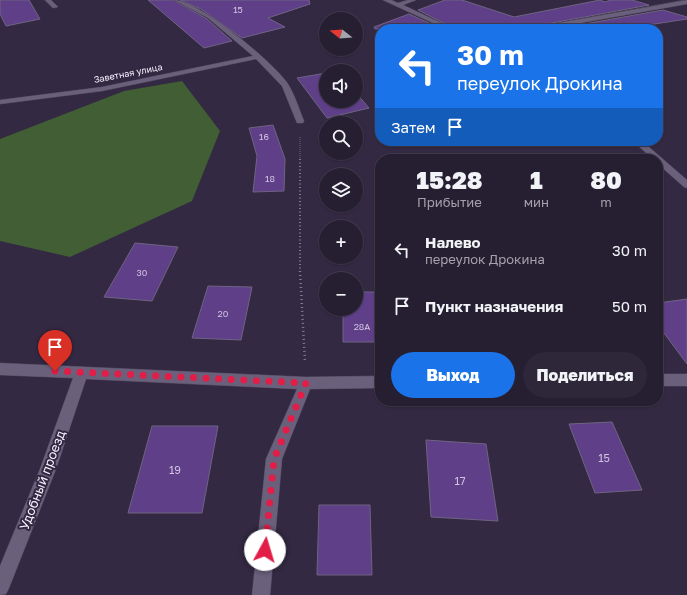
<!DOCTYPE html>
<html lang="ru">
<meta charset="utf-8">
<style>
:root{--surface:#261f32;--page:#2e273a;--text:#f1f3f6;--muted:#a4a2ac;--line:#423d4d;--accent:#1a73e8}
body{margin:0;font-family:"Golos Text",sans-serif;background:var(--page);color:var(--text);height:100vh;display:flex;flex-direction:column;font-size:15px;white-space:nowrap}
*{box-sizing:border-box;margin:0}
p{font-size:13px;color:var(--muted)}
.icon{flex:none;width:22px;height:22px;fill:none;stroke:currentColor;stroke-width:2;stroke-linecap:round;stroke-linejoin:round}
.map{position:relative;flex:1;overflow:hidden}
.side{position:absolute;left:375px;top:154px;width:288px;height:252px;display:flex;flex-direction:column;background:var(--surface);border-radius:16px;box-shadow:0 1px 3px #0004,0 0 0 1px var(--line)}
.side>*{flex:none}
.banner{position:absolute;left:375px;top:24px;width:288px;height:122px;border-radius:16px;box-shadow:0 1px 3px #0004,0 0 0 1px var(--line);background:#1a73e8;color:#fff;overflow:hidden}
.needle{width:26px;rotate:287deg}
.tools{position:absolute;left:319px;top:12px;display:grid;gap:8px}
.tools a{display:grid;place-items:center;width:44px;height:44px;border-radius:50%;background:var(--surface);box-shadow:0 1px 3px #0004,0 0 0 1px var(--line);font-size:20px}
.pin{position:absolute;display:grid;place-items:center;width:34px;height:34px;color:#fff;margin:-41px -17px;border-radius:50% 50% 50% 0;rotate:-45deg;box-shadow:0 0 4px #0007}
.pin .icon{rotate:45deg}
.me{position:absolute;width:44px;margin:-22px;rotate:6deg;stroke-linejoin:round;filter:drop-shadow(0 0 3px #0008)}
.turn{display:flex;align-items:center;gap:14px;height:84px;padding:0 16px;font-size:18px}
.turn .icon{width:52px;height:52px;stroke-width:2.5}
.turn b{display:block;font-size:28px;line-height:34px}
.then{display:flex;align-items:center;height:38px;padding:0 16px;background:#0003;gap:8px;font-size:15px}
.eta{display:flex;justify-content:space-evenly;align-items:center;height:68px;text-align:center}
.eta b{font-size:24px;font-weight:800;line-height:28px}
.button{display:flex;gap:8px;margin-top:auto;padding:8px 16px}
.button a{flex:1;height:46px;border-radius:24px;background:var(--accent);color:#fff;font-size:16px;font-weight:800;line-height:46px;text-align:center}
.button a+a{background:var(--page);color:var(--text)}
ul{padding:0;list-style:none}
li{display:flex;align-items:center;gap:12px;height:56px;padding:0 16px}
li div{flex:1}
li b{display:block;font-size:15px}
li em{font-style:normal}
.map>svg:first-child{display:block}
.green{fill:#415e34}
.building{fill:#5f3f88;stroke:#6f6481}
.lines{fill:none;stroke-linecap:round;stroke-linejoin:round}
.minor-casing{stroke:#50475c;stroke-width:1}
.path-far2{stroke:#837b8f;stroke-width:1.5;stroke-dasharray:0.5 1.5;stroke-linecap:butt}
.path-far1{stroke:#837b8f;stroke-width:2;stroke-dasharray:1 2.5;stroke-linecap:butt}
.path{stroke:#837b8f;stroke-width:2.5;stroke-dasharray:1 3;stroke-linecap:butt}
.minor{fill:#6b607c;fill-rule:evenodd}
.route{stroke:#e11d48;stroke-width:7;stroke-dasharray:0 12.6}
.labels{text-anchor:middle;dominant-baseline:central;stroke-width:4;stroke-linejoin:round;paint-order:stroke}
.number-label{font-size:9px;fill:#d0c4e1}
.far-street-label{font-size:9px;fill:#f6f1ff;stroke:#332942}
.near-number-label{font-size:11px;fill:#d0c4e1}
.near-street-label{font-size:13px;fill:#f6f1ff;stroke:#332942}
</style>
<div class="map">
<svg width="687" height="595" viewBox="0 0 687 595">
<rect width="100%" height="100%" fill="#332942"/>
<polygon class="green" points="182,81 220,131 192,201 70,257 0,241 0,139 124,91"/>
<g class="building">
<polygon points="0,0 29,0 40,19 6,26 0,14"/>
<polygon points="148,0 173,0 207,19 232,41 204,48"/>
<polygon points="180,0 309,0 310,4 268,18 285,27 242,38 201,9"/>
<polygon points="445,0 462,0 514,17 600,0 605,2 611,0 632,0 649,5 547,24 543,27 544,29 455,29 418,10"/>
<polygon points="663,10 687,17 687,19 622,29 556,29"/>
<polygon points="409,14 442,29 375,29 374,27"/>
<polygon points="326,73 326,101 356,101 356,93 369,108 327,118 297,78"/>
<polygon points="273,125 285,159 284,191 253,192 257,156 249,128"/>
<polygon points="135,243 178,247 152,301 104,297"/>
<polygon points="208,286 252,287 241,340 192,338"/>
<polygon points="356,292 380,292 380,342 343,342 343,309 356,309"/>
<polygon points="687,299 687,364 658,325 658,303"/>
<polygon points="612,422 642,490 595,493 569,424"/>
<polygon points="152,426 218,426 202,513 128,513"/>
<polygon points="426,440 486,444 498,521 431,517"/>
<polygon points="319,505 370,505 372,575 317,575"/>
</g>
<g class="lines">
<defs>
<g id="minor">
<polygon points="45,0 51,0 58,7 53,8"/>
<path d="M174 0C199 0 274 63 288 84 295 95 299 109 304 121L303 123H297L282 86 256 59 102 91 0 104V100L102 87 253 56 208 18Z"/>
<polygon points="383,0 391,0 398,3 408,0 416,0 403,5 454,29 446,29"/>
<polygon points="687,0 687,4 547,29 544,27 547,25"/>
<polygon points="633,141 642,141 687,180 687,188 684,187 658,164 658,159 653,159"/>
<polygon points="0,363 306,377 380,376 380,388 310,389 282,459 270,595 252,595 266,459 297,389 86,379 56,469 9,588 6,594 0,595 0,566 40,469 73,378 0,375"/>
<rect x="658" y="374" width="29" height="12"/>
</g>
</defs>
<use href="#minor" class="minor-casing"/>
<polyline class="path-far2" points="300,137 300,160"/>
<polyline class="path-far1" points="300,159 300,272"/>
<polyline class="path" points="300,271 305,362"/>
<use href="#minor" class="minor"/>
</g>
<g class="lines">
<polyline class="route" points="55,371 306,383 274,459 265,550"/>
</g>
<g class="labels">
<g class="number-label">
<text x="238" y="9">15</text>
<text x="264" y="136">16</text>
<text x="270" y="178">18</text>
<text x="142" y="272">30</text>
<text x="223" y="313">20</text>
<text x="362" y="326">28А</text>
</g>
<g class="far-street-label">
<text transform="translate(128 73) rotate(-11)">Заветная улица</text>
</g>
<g class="near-number-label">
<text x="604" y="457">15</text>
<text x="175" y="469">19</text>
<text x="460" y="480">17</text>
</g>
<g class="near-street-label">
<text transform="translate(42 480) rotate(-69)">Удобный проезд</text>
</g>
</g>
</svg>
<div class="tools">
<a><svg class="needle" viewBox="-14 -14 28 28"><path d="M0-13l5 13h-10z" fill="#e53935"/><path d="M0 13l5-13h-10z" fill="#a4a2ac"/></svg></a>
<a><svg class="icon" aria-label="sound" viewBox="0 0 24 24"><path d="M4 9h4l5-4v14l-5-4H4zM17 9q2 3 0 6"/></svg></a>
<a><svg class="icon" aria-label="search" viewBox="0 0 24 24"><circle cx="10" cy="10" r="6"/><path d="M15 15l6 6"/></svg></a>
<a><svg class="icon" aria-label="layers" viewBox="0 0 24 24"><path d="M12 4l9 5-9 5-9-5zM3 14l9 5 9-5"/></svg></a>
<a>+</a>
<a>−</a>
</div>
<div class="pin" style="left:55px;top:371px;background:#d93025"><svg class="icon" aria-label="arrive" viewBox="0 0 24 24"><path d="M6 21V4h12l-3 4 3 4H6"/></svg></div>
<svg class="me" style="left:265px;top:550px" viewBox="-20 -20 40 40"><circle r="19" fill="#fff"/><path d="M0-13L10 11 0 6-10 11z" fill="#e11d48"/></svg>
<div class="banner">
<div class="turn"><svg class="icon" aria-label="left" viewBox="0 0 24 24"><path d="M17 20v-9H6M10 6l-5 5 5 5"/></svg><div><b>30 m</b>переулок Дрокина</div></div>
<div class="then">Затем<svg class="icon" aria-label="arrive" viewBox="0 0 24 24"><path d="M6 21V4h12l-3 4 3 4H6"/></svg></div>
</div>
<section class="side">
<div class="eta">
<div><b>15:28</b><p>Прибытие</p></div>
<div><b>1</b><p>мин</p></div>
<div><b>80</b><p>m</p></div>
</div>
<ul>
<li><svg class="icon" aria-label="left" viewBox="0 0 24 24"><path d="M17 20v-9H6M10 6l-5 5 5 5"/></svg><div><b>Налево</b><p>переулок Дрокина</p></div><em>30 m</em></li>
<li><svg class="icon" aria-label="arrive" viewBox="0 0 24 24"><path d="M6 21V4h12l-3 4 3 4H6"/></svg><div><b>Пункт назначения</b></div><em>50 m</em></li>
</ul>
<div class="button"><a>Выход</a><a>Поделиться</a></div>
</section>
</div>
